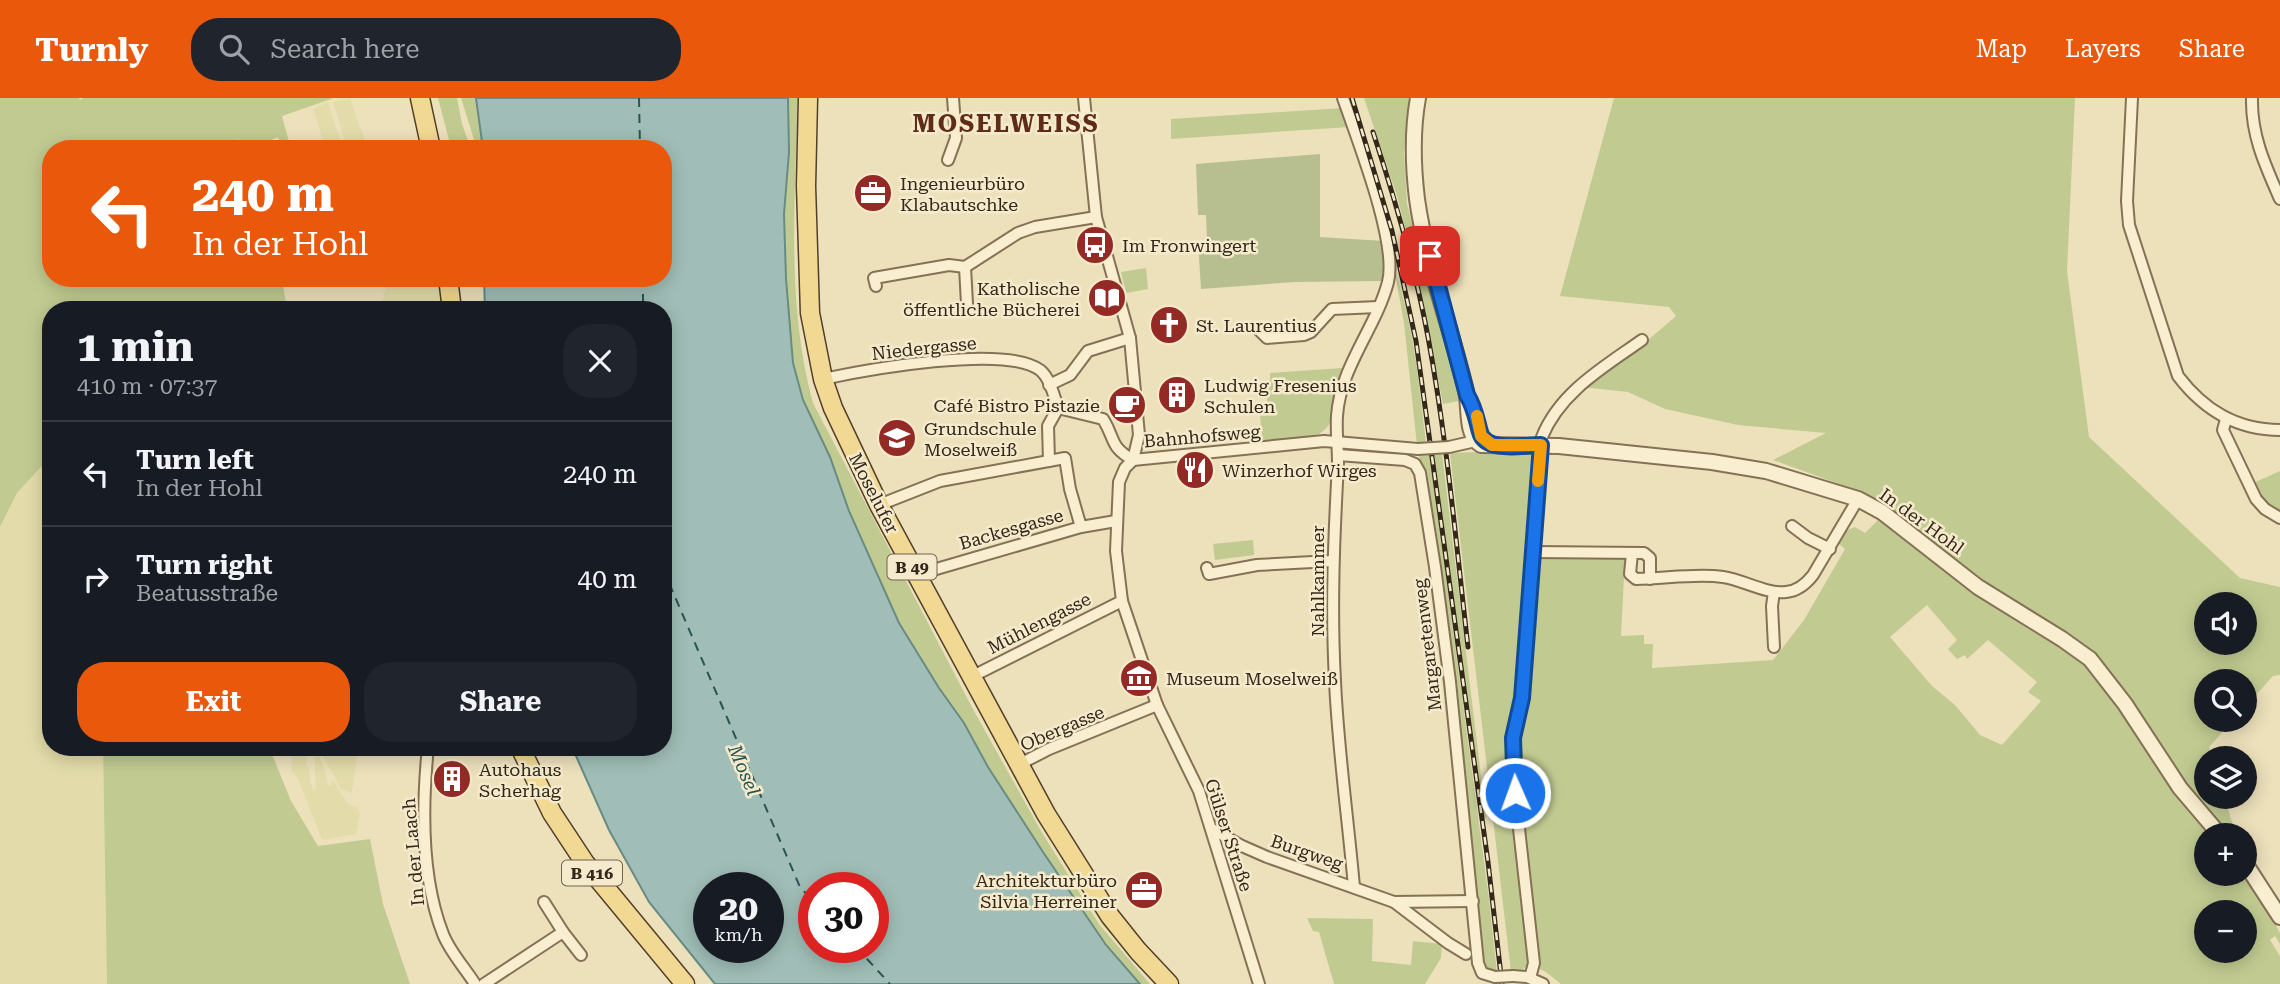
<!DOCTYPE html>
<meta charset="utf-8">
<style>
:root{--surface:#171b24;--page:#20242c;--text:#f1f3f6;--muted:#9ea1a6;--line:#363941;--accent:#ea580c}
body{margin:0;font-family:"Roboto Serif",serif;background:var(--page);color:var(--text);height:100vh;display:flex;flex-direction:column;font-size:26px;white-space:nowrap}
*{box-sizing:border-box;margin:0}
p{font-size:23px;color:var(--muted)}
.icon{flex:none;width:38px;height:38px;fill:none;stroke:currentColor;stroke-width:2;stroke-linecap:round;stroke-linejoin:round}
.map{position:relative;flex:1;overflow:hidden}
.sheet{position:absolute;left:42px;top:203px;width:630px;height:455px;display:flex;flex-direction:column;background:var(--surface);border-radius:28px;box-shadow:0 4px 18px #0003}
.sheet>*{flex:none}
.banner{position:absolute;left:42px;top:42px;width:630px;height:147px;border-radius:28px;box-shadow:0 4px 18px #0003;background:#ea580c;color:#fff;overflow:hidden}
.fabs{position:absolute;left:2194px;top:494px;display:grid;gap:14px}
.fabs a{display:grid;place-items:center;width:63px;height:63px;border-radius:50%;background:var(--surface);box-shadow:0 4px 18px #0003;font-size:35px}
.speed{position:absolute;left:693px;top:774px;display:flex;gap:14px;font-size:35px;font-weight:700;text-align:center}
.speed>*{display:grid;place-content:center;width:91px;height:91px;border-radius:50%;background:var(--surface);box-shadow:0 4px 18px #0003;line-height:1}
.speed small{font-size:18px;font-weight:400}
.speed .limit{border:10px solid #d22;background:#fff;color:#111}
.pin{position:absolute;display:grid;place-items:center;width:60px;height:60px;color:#fff;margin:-30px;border-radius:14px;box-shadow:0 4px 10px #0006}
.me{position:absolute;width:77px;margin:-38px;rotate:358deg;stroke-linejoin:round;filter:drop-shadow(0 0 5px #0008)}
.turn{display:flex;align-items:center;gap:24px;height:147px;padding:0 35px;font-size:32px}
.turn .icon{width:91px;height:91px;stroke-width:2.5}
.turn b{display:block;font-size:49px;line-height:60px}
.round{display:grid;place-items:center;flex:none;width:74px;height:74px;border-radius:28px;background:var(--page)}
.overview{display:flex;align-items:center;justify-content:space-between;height:119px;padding:0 35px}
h1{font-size:42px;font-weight:700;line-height:52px}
.button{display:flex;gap:14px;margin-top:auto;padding:14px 35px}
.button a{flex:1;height:80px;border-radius:28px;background:var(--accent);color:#fff;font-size:28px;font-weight:700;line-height:80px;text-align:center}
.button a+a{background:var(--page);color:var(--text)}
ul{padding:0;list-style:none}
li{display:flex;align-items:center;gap:21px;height:105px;padding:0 35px;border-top:2px solid var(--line)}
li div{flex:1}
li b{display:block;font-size:26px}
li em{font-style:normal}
header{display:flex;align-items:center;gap:42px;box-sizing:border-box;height:98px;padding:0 35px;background:var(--accent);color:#fff}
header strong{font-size:33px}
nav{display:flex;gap:38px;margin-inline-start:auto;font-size:24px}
.search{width:490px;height:63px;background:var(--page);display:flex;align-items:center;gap:18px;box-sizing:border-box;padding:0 24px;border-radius:28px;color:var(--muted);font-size:26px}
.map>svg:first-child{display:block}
.farmland{fill:#e3dcaa}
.green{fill:#c1cb91;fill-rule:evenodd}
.cemetery{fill:#b7bf91}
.water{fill:#a0beb7;stroke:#688c84;stroke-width:2;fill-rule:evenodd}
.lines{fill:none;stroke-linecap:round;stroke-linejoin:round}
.ferry{stroke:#2a5453;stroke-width:2;stroke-dasharray:9 7;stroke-linecap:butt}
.minor-casing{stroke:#857156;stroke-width:14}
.tertiary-casing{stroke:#857156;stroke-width:18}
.primary-casing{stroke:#523f2b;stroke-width:21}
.minor{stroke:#f9eecf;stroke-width:10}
.tertiary{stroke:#f9eecf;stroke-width:14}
.primary{stroke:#f2d993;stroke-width:18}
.rail-casing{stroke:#34281b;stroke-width:5}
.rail{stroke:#f5ebcc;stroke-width:2.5;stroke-dasharray:8;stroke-linecap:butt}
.minor-bridge-casing{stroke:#857156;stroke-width:14;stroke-linecap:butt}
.minor-bridge{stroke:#f9eecf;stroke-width:10}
.route-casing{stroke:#114b97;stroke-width:18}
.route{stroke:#1a73e8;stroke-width:12}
.slow{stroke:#f59e0b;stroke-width:12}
.labels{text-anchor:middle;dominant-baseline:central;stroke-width:5;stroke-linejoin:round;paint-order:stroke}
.shield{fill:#f5ebcc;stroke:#6e6250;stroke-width:2}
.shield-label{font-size:16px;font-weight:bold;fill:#34281b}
.poi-label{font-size:18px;fill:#34281b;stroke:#f5ebcc;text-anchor:start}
.street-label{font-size:18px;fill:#34281b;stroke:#f5ebcc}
.water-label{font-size:19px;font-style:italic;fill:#2a5453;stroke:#f5ebcc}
.district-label{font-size:24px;font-weight:bold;letter-spacing:2px;fill:#602c1a;stroke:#f5ebcc}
</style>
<header>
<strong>Turnly</strong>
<div class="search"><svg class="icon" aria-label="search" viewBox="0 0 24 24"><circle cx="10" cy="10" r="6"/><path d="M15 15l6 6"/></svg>Search here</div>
<nav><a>Map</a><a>Layers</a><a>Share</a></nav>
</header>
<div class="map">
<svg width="2280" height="886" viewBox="0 0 2280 886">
<rect width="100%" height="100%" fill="#ede1bc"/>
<g class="farmland">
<polygon points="350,1 366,45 347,50 333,4"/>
<polygon points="328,4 343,51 326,51 313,11"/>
<polygon points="380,180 439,180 443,212 383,212 382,200 384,200 383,194 386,193 385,184 381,183"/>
<polygon points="51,358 51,649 103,649 107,886 0,886 0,429 17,395"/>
<polygon points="285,649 307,649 306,667 309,670 310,685 312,686 313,694 316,690 314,650 317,653 324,669 328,687 331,687 332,681 347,705 358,710 360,716 356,736 322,742 298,681 291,672 292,661"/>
<polygon points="318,649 358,649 352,695 341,691"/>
</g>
<g class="green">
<polygon points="0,0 79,0 80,2 83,0 334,0 282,18 291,51 281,51 278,39 251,51 243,51 238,40 239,51 51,51 51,180 282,180 287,212 51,212 51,358 17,395 0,429"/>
<polygon points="438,0 457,0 462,26 471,51 448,51 449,42"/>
<polygon points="461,0 476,0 483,51 477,51"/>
<path d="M788 0H798C795 101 786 206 813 305L974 613 1041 733 1099 826 1150 886H1140L1106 847 1043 754 988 669 964 625 939 590 899 525 849 413 830 359 803 302 793 265 786 181 784 116 789 54Z"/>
<polygon points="1364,0 1409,0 1404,55 1407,106 1459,303 1443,306 1420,189 1397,98"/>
<path d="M1614 0H2075L2067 173 2089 339 2240 480 2280 489V577L2273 578 2245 609V583H2207V621H2234L2209 649 2212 660H2207V698H2224L2236 737H2207V775H2245V770L2280 835V846L2275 838 2270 842 2280 858V886H1561L1546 874 1530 866 1521 873 1511 874 1450 355 1539 352 1528 459 1625 460 1621 538 1644 537V546H1653L1652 570 1773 562 1804 522 1845 451 1838 445 1845 433 1855 429 1865 435 1890 410 1864 395 1773 362 1826 335 1738 327 1665 311 1628 294 1581 289 1647 243 1676 218 1669 209 1560 198ZM2207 506H2245V544H2207ZM1927 507 1957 542 1948 551 1957 561 1965 557 1967 561 1988 542 2037 584 2028 594 2041 603 2002 647 1980 637 1955 607 1932 588 1890 539ZM2207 814H2245V852H2207Z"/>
<polygon points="1343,10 1349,29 1171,41 1171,21"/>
<polygon points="1146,170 1148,191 1126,195 1121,174"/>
<path d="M1394 170C1414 226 1419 287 1426 345H1417L1416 338 1404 225Z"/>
<path d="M1342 270C1332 291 1342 323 1319 336L1263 345 1260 318 1268 317 1266 286 1270 283V275Z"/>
<polygon points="1434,356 1442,356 1486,719 1484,720"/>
<polygon points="1430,357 1489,801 1497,875 1483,870 1419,358"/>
<path d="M2280 373V413C2265 412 2259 398 2251 386Z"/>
<polygon points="1253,442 1254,457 1215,462 1213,446"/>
<polygon points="907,476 982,613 1160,886 1155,886 1102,826 1023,696"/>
<polygon points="103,649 269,649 291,703 318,748 370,741 383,806 410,886 107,886"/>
<polygon points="1307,820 1373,821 1372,863 1411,867 1413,843 1442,846 1441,860 1425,886 1334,886 1319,834 1313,833"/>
</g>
<polygon class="cemetery" points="1320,56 1320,139 1384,143 1385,159 1383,183 1295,184 1201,191 1198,144 1207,143 1206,117 1198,117 1196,66"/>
<path class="water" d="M476 0H788L789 54 784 116 786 181 793 265 803 302 830 359 849 413 899 525 939 590 964 625 988 669 1043 754 1106 847 1140 886H715L649 804 609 732 572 649H663V212H485L484 180H663V51H483ZM709 789H768V849H709ZM873 789V849H814V789Z"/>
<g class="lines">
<g class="ferry">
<polyline points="639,0 640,51"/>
<polyline points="643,180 643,212"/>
<polyline points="663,471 800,789 814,804"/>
<polyline points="856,849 890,886"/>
</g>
<defs>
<g id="minor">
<polyline points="1084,0 1096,119 1130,240 1139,337 1133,362 1125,370 1119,384 1116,453 1122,503 1157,607 1199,693 1259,886"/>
<path d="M1343 0C1357 41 1398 144 1388 184 1376 230 1340 269 1337 318 1336 333 1338 349 1338 365 1334 439 1331 509 1335 583 1338 652 1348 720 1354 789"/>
<path d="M2132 0 2127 103 2129 127 2178 278C2204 312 2236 332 2280 332"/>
<path d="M2252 0C2251 37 2265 67 2280 101"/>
<polyline points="948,62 956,40 953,0"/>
<polyline points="876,188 874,180 949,167 965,169"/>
<polyline points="967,206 965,169 1018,135 1035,129 1096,119"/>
<polyline points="1257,230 1267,240 1304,237 1311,234 1332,211 1378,209"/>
<path d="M823 281C865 272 1005 246 1040 272 1050 280 1054 298 1058 310"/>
<polyline points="1049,287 1070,277 1088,253 1130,240"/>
<polyline points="2226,321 2223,332 2256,401 2265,411 2280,420"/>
<polyline points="1449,349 1471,344 1481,338"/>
<polyline points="1338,357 1405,362 1415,366 1420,375 1435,469 1450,584 1478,865 1482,875 1495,879"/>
<polyline points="1133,362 1324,343 1418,351"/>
<path d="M1049 363 1048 328 1058 310 1103 321C1116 342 1109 348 1133 362"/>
<polyline points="879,407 940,383 1065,360 1070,391 1081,429"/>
<polyline points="1792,428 1808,440 1830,451"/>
<polyline points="1532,454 1644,455 1650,460 1650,481"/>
<path d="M1632 455 1630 476 1636 481C1664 481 1695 475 1723 479 1744 482 1765 496 1786 494 1798 493 1806 486 1813 477L1858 401"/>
<polyline points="1207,470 1209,476 1257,467 1332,463"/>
<polyline points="917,479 926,474 1081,429 1116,423"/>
<polyline points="1774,494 1772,508 1774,549"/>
<polyline points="971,579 1122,503"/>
<path d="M428 649C422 708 421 780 443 836 450 854 465 870 475 886"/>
<polyline points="1018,667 1049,651 1157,607"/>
<polyline points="1212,731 1242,748 1267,759 1394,804 1473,803"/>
<polyline points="544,804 563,834"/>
<polyline points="1394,804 1448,845 1466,856"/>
<polyline points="1513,878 1527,879 1543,886"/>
<path d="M1530 880 1534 865 1515 695 1513 640 1522 599 1542 339C1560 294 1604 269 1642 242"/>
<polyline points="484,886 563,834 581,857"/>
</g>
<g id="tertiary">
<path d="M1418 0C1412 33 1413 68 1417 101 1426 166 1451 229 1466 293 1470 309 1465 338 1481 347L1559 348 1712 364 1766 373 1858 401 1882 414 1978 489 2062 541 2090 561 2125 606 2180 690 2220 737"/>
<polyline points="2245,765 2280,819"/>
</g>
<g id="primary">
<polyline points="420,0 431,51"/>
<polyline points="808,0 806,88 810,215 823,281 833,310 879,407 1046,716 1110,818 1138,853 1169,886"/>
<polyline points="448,180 452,212"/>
<polyline points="520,649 552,715 585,765 685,886"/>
</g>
</defs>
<use href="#minor" class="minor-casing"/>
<use href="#tertiary" class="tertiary-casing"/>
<use href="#primary" class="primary-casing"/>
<use href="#minor" class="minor"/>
<use href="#tertiary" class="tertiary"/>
<use href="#primary" class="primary"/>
<defs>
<g id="rail">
<polyline points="1352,0 1392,133 1416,243 1488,764 1502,886"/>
<path d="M1373 34C1395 101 1415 169 1428 239 1447 341 1456 445 1468 549"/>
</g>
</defs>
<use href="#rail" class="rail-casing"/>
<use href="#rail" class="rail"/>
<defs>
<g id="minor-bridge">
<polyline points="1418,351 1449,349"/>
<polyline points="1495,879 1513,878"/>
</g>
</defs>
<use href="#minor-bridge" class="minor-bridge-casing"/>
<use href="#minor-bridge" class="minor-bridge"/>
</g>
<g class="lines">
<defs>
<path id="route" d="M1430 158 1467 297C1475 310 1476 320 1480 334 1485 355 1524 347 1541 347L1522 600 1513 640 1515 695"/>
</defs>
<use href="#route" class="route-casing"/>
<use href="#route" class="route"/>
<polyline class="slow" points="1477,318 1481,338 1492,347 1541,347 1538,383"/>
</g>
<defs>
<symbol id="office-disc" viewBox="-11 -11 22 22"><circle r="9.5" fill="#942a26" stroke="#f5ebcc"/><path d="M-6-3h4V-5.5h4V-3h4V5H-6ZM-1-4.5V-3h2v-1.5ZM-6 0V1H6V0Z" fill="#fff"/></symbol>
<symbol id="bus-disc" viewBox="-11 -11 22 22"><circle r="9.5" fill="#942a26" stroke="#f5ebcc"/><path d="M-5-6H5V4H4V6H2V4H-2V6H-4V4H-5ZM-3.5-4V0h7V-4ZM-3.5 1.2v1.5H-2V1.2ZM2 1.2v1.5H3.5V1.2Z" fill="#fff"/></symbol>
<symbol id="library-disc" viewBox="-11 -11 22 22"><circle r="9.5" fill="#942a26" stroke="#f5ebcc"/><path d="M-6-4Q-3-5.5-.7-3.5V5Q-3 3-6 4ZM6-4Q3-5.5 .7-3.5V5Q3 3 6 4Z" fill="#fff"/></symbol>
<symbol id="church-disc" viewBox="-11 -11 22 22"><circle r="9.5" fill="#942a26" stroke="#f5ebcc"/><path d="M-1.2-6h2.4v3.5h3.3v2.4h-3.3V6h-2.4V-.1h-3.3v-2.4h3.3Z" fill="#fff"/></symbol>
<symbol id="building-disc" viewBox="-11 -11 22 22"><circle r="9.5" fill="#942a26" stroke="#f5ebcc"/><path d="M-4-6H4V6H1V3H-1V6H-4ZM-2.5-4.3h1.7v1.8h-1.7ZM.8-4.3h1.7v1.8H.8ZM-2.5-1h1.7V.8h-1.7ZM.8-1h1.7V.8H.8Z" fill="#fff"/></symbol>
<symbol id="cafe-disc" viewBox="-11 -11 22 22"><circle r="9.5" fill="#942a26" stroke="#f5ebcc"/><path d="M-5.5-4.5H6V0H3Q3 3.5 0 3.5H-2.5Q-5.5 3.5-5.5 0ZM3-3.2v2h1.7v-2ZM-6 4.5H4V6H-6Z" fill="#fff"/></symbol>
<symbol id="school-disc" viewBox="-11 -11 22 22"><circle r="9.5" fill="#942a26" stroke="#f5ebcc"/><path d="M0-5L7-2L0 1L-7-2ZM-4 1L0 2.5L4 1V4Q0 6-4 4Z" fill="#fff"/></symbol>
<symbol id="restaurant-disc" viewBox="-11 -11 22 22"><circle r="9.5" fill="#942a26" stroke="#f5ebcc"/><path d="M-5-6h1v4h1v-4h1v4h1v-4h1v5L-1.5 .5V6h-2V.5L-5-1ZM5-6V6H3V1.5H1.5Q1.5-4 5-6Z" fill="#fff"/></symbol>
<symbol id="museum-disc" viewBox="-11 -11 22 22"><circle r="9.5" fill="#942a26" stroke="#f5ebcc"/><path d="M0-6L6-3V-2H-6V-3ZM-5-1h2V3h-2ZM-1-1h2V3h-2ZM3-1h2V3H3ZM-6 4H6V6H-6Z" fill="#fff"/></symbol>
</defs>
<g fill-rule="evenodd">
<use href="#office-disc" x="851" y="73" width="44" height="44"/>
<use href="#bus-disc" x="1073" y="125" width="44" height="44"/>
<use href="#library-disc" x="1085" y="178" width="44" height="44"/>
<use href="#church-disc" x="1147" y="205" width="44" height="44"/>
<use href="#building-disc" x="1155" y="275" width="44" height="44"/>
<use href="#cafe-disc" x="1105" y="285" width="44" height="44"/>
<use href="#school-disc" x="875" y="318" width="44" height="44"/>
<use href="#restaurant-disc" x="1173" y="350" width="44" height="44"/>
<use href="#museum-disc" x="1117" y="558" width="44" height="44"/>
<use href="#building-disc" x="430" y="659" width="44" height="44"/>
<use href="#office-disc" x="1122" y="770" width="44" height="44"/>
</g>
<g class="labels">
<g class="shield">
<rect x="887.5" y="456.5" width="49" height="25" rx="5"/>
<rect x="562" y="762.5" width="60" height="25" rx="5"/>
</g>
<g class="shield-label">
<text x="912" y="469">B 49</text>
<text x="592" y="775">B 416</text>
</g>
<g class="poi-label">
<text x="900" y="85">Ingenieurbüro<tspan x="900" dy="21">Klabautschke</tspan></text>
<text x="1122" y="147">Im Fronwingert</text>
<text x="1080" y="190" text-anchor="end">Katholische<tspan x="1080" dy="21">öffentliche Bücherei</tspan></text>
<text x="1196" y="227">St. Laurentius</text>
<text x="1204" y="287">Ludwig Fresenius<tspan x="1204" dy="21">Schulen</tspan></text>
<text x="1100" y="307" text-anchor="end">Café Bistro Pistazie</text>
<text x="924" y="330">Grundschule<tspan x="924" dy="21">Moselweiß</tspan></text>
<text x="1222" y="372">Winzerhof Wirges</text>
<text x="1166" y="580">Museum Moselweiß</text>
<text x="479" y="671">Autohaus<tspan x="479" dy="21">Scherhag</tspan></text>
<text x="1117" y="782" text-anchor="end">Architekturbüro<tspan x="1117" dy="21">Silvia Herreiner</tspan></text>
</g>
<g class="street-label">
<text transform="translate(924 250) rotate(-6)">Niedergasse</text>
<text transform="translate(1202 338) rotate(-5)">Bahnhofsweg</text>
<text transform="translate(874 395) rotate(63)">Moselufer</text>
<text transform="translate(1922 423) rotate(36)">In der Hohl</text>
<text transform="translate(1011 431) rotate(-16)">Backesgasse</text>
<text transform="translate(1317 483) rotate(-90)">Nahlkammer</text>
<text transform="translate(1039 525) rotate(-27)">Mühlengasse</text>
<text transform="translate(1427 547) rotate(-97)">Margaretenweg</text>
<text transform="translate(1062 630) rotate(-23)">Obergasse</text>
<text transform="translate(1229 737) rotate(72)">Gülser Straße</text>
<text transform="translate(413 754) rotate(-95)">In der Laach</text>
<text transform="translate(1307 754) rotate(19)">Burgweg</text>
</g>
<g class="water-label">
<text transform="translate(744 672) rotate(67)">Mosel</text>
</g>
<g class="district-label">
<text x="1006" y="26">MOSELWEISS</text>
</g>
</g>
</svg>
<div class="fabs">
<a><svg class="icon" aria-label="sound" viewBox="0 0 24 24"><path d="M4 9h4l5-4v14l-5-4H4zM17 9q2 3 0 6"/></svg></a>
<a><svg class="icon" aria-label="search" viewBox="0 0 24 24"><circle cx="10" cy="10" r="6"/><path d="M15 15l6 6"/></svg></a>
<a><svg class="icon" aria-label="layers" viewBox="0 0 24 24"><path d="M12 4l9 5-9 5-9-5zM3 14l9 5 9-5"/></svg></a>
<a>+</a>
<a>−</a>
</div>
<div class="speed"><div>20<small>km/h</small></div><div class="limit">30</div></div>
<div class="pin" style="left:1430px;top:158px;background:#d93025"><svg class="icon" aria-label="arrive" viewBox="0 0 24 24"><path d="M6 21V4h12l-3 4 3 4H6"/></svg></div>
<svg class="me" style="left:1515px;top:695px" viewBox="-20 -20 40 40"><circle r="17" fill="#1a73e8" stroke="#fff" stroke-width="3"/><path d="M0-11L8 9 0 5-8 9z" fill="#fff"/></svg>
<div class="banner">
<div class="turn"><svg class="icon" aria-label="left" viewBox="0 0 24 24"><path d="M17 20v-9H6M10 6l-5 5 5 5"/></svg><div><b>240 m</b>In der Hohl</div></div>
</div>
<section class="sheet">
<div class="overview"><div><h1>1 min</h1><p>410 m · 07:37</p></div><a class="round"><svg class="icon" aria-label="close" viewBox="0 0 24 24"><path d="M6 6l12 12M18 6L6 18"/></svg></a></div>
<ul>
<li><svg class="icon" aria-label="left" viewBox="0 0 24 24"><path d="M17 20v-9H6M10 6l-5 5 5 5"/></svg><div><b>Turn left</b><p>In der Hohl</p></div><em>240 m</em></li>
<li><svg class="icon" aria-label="right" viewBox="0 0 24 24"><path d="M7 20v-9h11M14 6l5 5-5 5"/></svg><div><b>Turn right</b><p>Beatusstraße</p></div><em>40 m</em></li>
</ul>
<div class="button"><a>Exit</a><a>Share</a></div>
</section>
</div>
